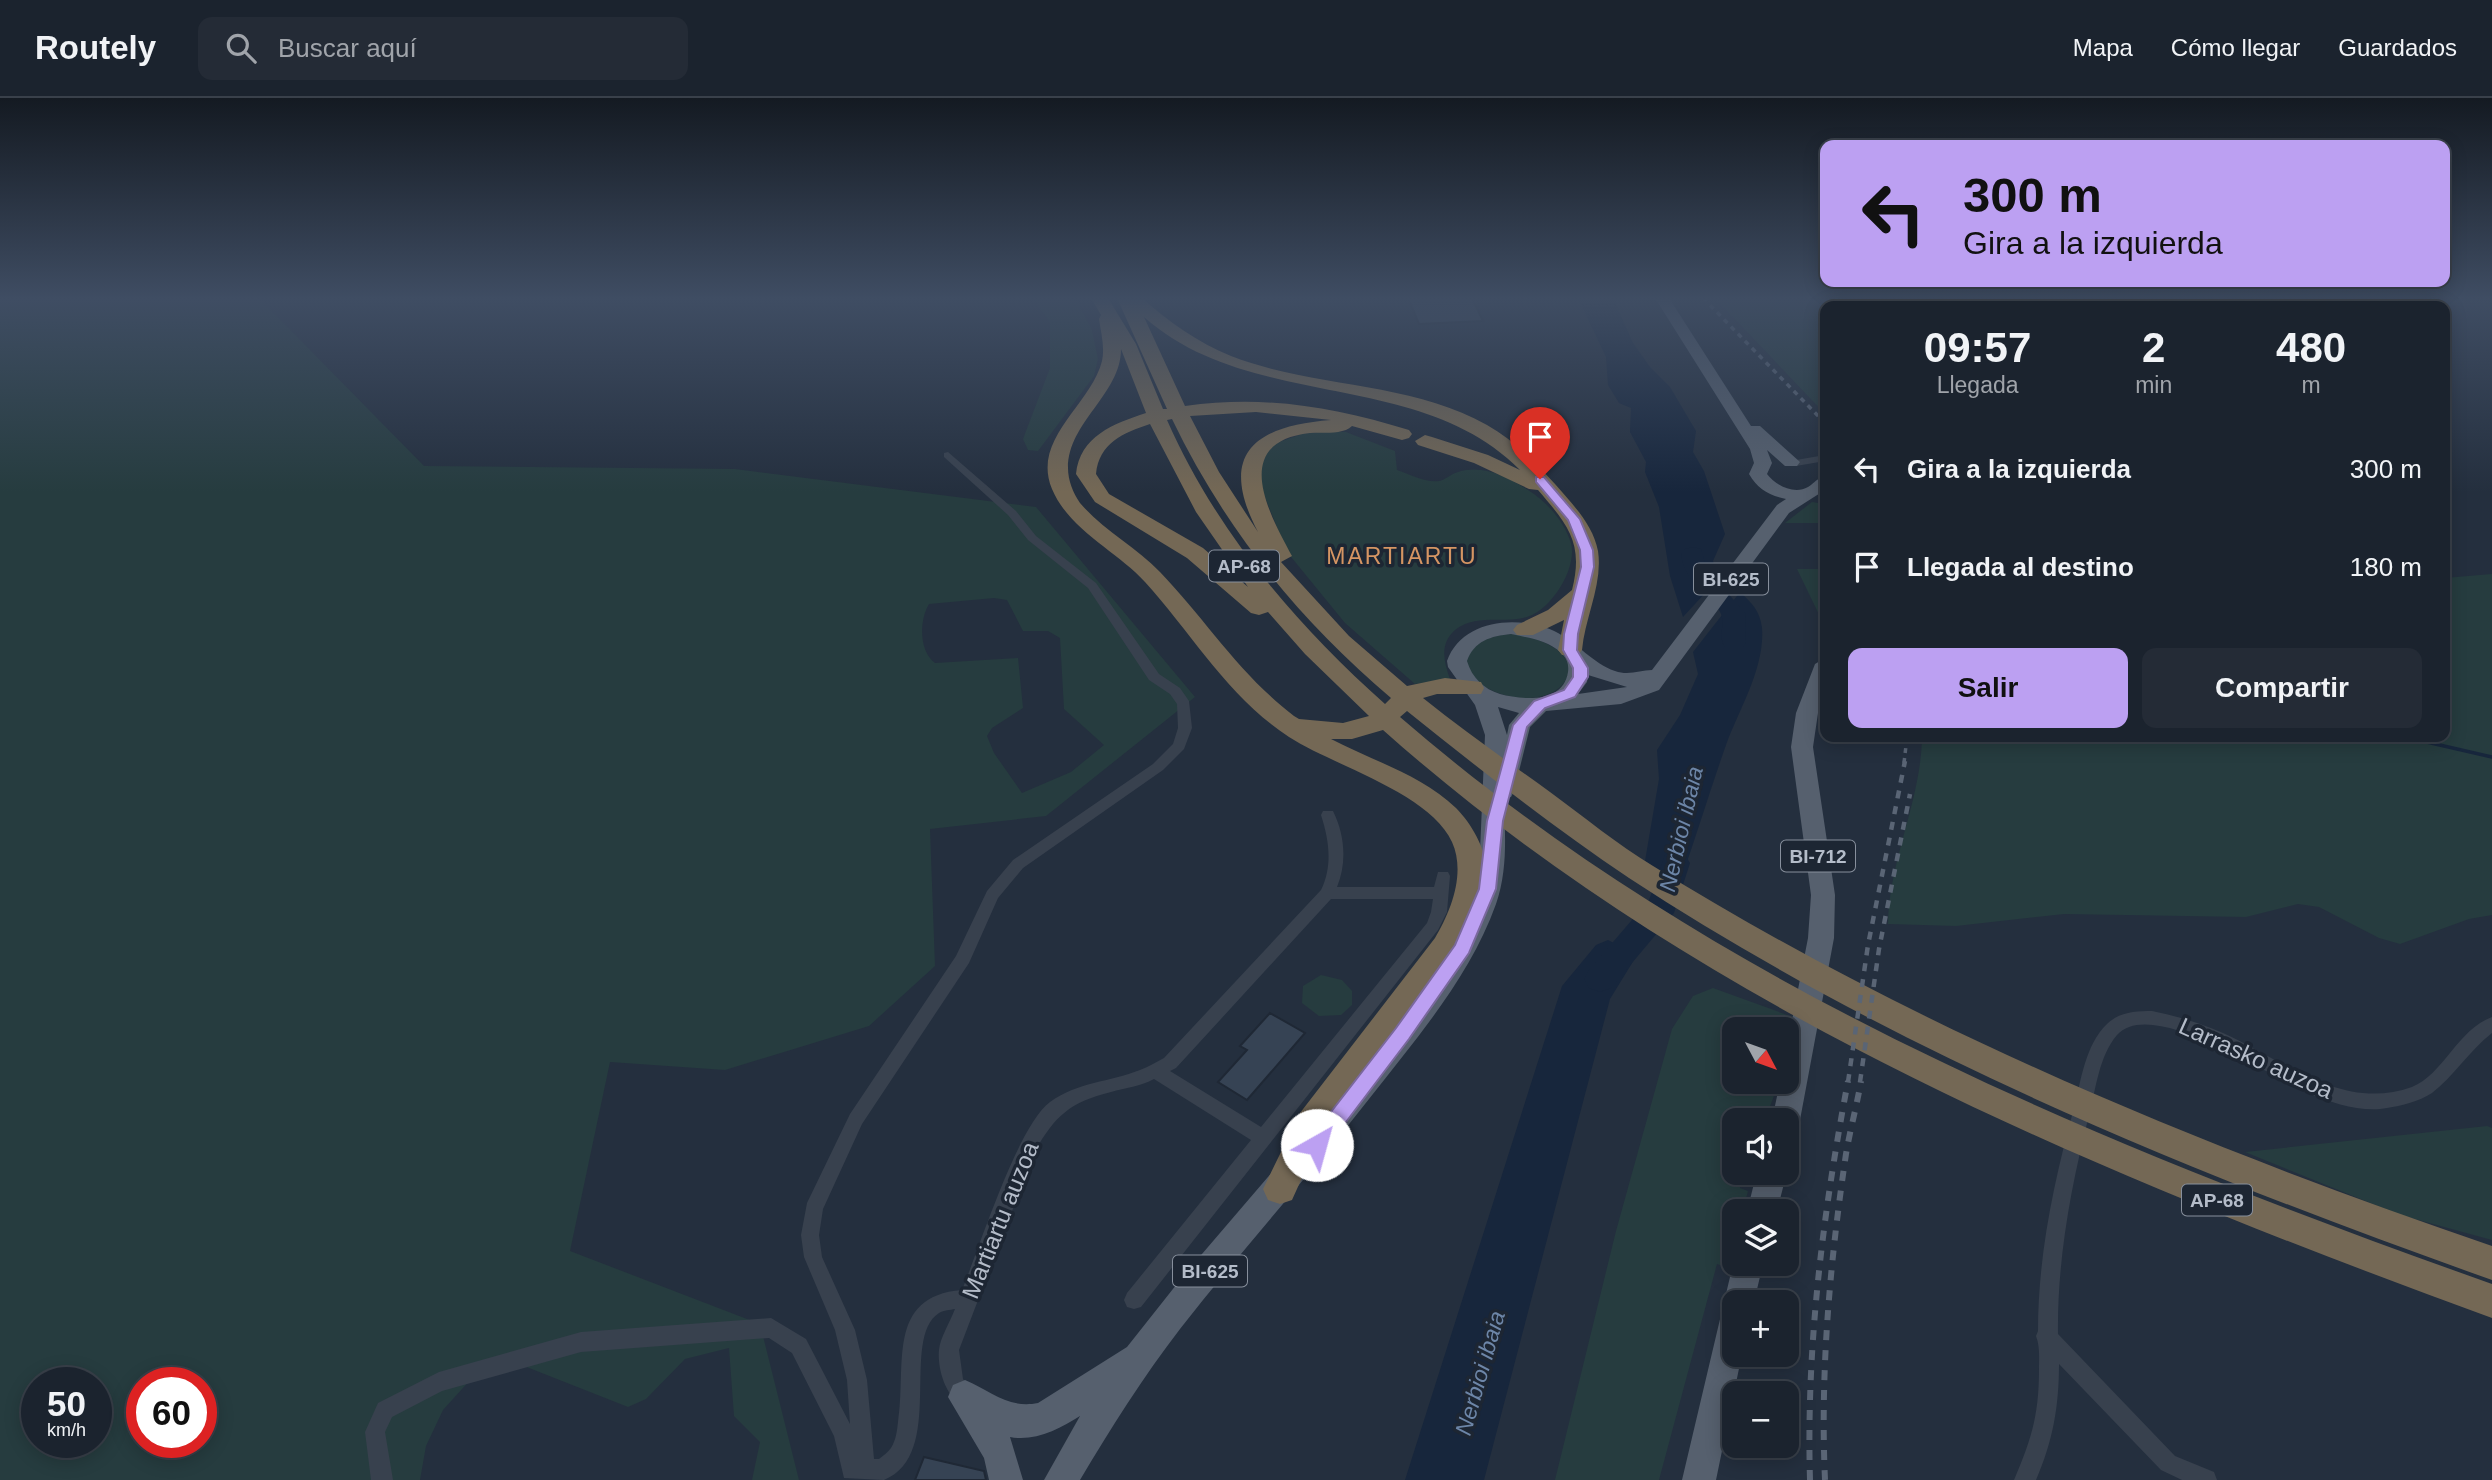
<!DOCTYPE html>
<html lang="es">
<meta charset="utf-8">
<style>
:root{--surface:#1b232e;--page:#242b36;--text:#f1f3f6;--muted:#a0a4aa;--line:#39404a;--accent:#bca0f2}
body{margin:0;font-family:Helvetica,sans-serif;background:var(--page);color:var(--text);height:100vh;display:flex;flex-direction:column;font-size:26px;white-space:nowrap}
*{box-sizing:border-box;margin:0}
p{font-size:23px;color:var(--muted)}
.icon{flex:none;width:38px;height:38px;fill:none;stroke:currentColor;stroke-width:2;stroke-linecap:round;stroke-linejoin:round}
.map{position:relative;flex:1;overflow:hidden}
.panel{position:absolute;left:1820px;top:203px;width:630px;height:441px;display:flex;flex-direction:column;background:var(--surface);border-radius:14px;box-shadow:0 4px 18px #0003,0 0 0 2px var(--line)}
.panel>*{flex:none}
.guide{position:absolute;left:1820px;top:42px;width:630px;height:147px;border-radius:14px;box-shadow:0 4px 18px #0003,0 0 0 2px var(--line);background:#bca0f2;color:#111;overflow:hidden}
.needle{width:46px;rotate:131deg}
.fabs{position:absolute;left:1722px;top:919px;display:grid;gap:14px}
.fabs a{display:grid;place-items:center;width:77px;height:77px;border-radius:14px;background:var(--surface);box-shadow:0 4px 18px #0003,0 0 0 2px var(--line);font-size:35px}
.speed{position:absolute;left:21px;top:1269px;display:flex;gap:14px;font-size:35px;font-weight:700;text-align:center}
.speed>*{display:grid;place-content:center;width:91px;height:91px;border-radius:50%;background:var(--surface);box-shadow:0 4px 18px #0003,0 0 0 2px var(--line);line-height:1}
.speed small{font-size:18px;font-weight:400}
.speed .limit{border:10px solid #d22;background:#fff;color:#111}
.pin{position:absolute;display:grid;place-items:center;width:60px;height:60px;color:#fff;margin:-72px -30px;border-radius:50% 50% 50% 0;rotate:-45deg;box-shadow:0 0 7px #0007}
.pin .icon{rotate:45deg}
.me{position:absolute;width:77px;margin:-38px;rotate:38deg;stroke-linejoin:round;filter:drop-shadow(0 0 5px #0008)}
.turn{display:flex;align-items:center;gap:24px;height:147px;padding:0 28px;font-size:32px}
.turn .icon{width:91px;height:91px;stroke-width:2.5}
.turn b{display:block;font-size:49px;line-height:60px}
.eta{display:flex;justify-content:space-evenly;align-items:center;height:119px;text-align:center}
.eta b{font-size:42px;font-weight:800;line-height:49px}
.primary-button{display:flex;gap:14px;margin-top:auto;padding:14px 28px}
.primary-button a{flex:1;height:80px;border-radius:14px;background:var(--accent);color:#111;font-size:28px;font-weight:800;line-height:80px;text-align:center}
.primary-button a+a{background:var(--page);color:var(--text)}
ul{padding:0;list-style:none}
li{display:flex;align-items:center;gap:21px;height:98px;padding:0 28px}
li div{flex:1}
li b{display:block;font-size:26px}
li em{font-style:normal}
header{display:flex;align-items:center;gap:42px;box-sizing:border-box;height:98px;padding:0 35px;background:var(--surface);border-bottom:2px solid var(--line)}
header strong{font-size:33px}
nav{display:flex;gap:38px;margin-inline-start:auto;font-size:24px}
.search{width:490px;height:63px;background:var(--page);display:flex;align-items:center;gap:18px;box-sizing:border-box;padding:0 24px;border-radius:14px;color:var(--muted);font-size:26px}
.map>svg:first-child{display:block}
.green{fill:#263c3f;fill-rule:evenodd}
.water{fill:#17263c}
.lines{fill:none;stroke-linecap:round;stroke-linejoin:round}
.stream{stroke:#17263c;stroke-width:3.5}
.river{fill:#17263c;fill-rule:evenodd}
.building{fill:#364354;stroke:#1f2835;stroke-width:2}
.street{fill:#38414e;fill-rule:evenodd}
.primary{fill:#56606e;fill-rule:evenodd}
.highway{fill:#746855;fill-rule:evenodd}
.rail-far2{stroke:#5a6575;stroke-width:3.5;stroke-dasharray:5 5;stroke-linecap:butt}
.rail-far1{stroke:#5a6575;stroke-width:4.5;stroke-dasharray:8 8;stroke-linecap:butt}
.rail{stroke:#5a6575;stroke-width:6;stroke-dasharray:10 10;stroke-linecap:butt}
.route{fill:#bca0f2;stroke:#7a689d;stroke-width:2}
.labels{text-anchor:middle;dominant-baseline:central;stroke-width:7;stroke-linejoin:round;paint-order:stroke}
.shield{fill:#1d2633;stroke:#878f9c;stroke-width:2}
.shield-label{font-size:19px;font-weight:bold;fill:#b4bcc9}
.neighbourhood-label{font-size:23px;letter-spacing:2px;fill:#d59563;stroke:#1d2633}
.water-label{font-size:23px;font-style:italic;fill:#6d86a8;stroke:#1d2633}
.near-street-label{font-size:24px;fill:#b4bcc9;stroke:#1d2633}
</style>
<header>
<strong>Routely</strong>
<div class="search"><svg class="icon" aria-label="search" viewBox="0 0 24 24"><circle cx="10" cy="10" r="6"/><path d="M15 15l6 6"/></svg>Buscar aquí</div>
<nav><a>Mapa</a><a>Cómo llegar</a><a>Guardados</a></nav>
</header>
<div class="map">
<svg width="2492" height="1382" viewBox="0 0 2492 1382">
<rect width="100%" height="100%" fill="#242f3e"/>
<g class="green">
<path d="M0 200H259L424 368 735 371 1036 409 1195 599 1046 718 930 731 935 868 869 928 725 972 610 964 570 1153 760 1226 799 1382H752L760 1344 734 1318 729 1250 685 1261 646 1301 628 1309 519 1266 472 1280 443 1312 426 1348 420 1382H0ZM994 500 1007 502 1023 533H1048L1060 540 1064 611 1104 647 1071 674 1022 695 994 655 987 638 992 630 1023 610 1018 560 935 565C919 553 919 523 929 506ZM37 1284H96V1344H37ZM142 1284H201V1344H142Z"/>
<polygon points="1033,200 1075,200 1092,232 1098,261 1094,278 1038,353 1028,352 1023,341 1050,270 1050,224"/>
<polygon points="1715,200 1916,200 1904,204 1906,208 1825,208 1825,316"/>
<polygon points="1973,200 2467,200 2445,211 1984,208 1970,204"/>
<path d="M1325 333 1346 334 1395 353 1397 372C1409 376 1426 385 1439 383 1445 382 1451 376 1458 374 1484 366 1507 379 1528 392 1547 404 1564 423 1571 445 1578 471 1549 516 1523 520 1500 525 1475 516 1455 532 1439 546 1444 564 1450 581L1415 586 1345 525 1287 454 1260 387 1258 364 1268 348 1302 336Z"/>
<polygon points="1812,404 1825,406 1825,432 1821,425 1785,425"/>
<polygon points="1797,471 1825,471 1825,529"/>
<path d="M2492 476V817L2469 821 2400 846 2379 840 2319 809 2298 806 2246 819 2064 816 1956 828 1888 826C1889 762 1921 703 1922 639H2445V480Z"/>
<path d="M1513 536C1614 552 1560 626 1489 591 1477 586 1469 576 1467 563 1473 542 1494 537 1513 536Z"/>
<polygon points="1321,877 1342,882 1352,893 1352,907 1341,917 1319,918 1302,905 1303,888"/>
<polygon points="1713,890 1801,922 1787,966 1787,931 1734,931 1734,984 1779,984 1765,1022 1734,1022 1734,1074 1742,1075 1740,1090 1748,1093 1743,1113 1734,1113 1734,1150 1729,1170 1717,1166 1659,1382 1555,1382 1616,1133 1672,931 1693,898"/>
<polygon points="2487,1028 2492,1030 2492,1142 2400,1117 2245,1054"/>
</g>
<g class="water">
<polygon points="1578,200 1613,200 1633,245 1650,269 1670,289 1696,333 1693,354 1704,373 1725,436 1713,463 1719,480 1683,519 1670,478 1659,409 1645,374 1646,364 1630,334 1631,310 1619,305 1608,287 1606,259"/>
<path d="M1740 494C1752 505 1760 513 1762 530 1765 570 1739 611 1726 647 1710 692 1696 739 1680 784L1645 763 1659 681 1657 652 1680 617 1698 576 1693 554Z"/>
<polygon points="1608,842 1637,857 1610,901 1484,1382 1405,1382 1562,888 1596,847"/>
</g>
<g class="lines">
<polyline class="stream" points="2405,639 2492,659"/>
<g class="river">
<path d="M1693 449 1701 451 1707 471 1745 515 1746 544 1743 549H1725C1718 539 1725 527 1721 516 1712 493 1686 491 1681 456L1685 451Z"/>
<polygon points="1675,754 1685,757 1690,765 1674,815 1611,890 1600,894 1589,890 1584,881 1589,872 1649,802 1665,757"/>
</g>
</g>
<g class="building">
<polygon points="1408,200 1472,200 1483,223 1419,226"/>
<polygon points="1270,915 1305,935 1247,1002 1218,984 1247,952 1240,948"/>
<polygon points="924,1359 984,1373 986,1382 915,1382"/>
</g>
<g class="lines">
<g class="street">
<path d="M948 354 1016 413 1036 438 1096 485 1159 576 1180 590 1189 603 1192 630 1184 651 1163 672 1023 770 998 800 969 865 862 1026 823 1111 819 1137 822 1159 855 1232 867 1282 874 1361H879C883 1358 888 1354 891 1350 896 1342 897 1333 898 1324 907 1269 885 1198 962 1192 979 1151 1018 1027 1050 1004 1077 984 1110 984 1140 972 1148 969 1156 964 1164 960L1321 792C1333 767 1329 742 1321 717L1323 713H1333C1345 737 1347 765 1337 789H1434L1438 774H1448L1450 778 1447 814 1438 832 1141 1209 1134 1211 1127 1209 1124 1202 1127 1195 1251 1042 1154 981C1141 988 1125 990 1111 994 1070 1004 1055 1018 1035 1053L959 1252 963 1281 975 1299 972 1306 965 1309C947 1302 937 1272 939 1252 940 1240 950 1224 955 1211 950 1212 944 1212 939 1215 899 1241 947 1356 884 1382L844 1380 834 1338 792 1255 769 1240 581 1254 442 1293 392 1319 385 1334 393 1382H371L365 1334 378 1305 439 1274 581 1234 771 1220 806 1241 850 1326 847 1282 835 1232 804 1159 801 1137 807 1105 850 1016 956 858 987 793 1013 762 1153 666 1173 646 1178 630 1177 606 1170 596 1149 582 1088 490 1028 442 1008 417 944 359V355ZM1331 801H1433L1431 814 1427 825 1261 1029 1170 973 1176 970Z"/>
<polygon points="1825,357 1825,363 1796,368 1791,365 1796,362"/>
<path d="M2152 913C2177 918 2200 925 2223 935 2283 962 2343 1014 2412 989 2443 977 2458 931 2492 919V935C2469 953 2453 979 2432 995 2420 1003 2401 1008 2387 1010 2363 1015 2332 1005 2310 996 2271 979 2152 898 2117 937 2099 958 2096 991 2089 1017 2071 1089 2057 1162 2058 1236L2175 1358 2214 1374 2217 1382H2182L2161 1372 2059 1266C2059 1308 2053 1343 2036 1382H2014C2032 1340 2039 1316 2039 1271 2039 1260 2040 1248 2036 1238L2038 1233C2038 1157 2054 1083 2074 1010 2081 983 2085 947 2107 926 2119 914 2136 913 2152 913Z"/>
</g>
<g class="primary">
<path d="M1655 200H1669L1751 328H1760L1800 364 1797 368H1785L1767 352 1772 365 1767 376C1775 387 1794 397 1808 389 1814 386 1814 382 1822 380L1825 381V392L1789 415 1659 592 1621 606 1546 613 1530 629 1514 693 1511 699 1504 701C1505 736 1508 772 1496 806 1470 879 1416 941 1369 1001 1308 1079 1241 1153 1180 1231 1143 1279 1111 1330 1080 1382H1044L1080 1318C1060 1331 1034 1344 1010 1339L1023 1382H989L984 1360 948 1299 953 1287 965 1282C991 1293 1008 1311 1038 1305L1127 1249 1184 1177 1356 976 1422 892 1451 848 1471 807 1479 777 1485 637 1475 607 1448 569 1447 563C1462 520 1522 516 1558 535 1579 546 1592 565 1615 573 1629 578 1640 572 1652 572L1777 407 1786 401C1768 397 1758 391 1749 376L1754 365 1750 351ZM1511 536C1528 540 1548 542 1561 555 1567 560 1569 567 1568 574 1563 606 1523 602 1500 596 1484 591 1472 580 1467 563 1474 543 1491 538 1511 536ZM1588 577 1627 589 1578 596 1587 584ZM1498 609 1519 615 1509 627 1507 637Z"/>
<polygon points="1825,560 1825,594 1818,615 1813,649 1835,797 1834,840 1800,1022 1796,1031 1787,1034 1787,1022 1772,1022 1780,984 1787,984 1787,948 1808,840 1811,797 1791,649 1796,615 1815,566"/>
<polygon points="1757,1074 1787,1074 1777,1113 1747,1113"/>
<polygon points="1734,1162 1734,1166 1763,1166 1754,1204 1734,1204 1734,1256 1742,1256 1716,1382 1682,1382"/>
</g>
<path class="highway" d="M1091 200H1108L1136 246 1163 311H1167L1117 200H1142C1169 224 1197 244 1231 258 1313 290 1410 283 1487 327 1514 342 1535 364 1555 386 1572 406 1593 426 1598 453 1603 486 1585 519 1582 552L1578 557H1562L1558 552 1564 522 1533 537H1517L1513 532 1517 527 1548 512 1572 492C1584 445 1568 427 1538 392L1529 391 1474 365 1418 347 1415 343 1425 337 1432 339 1488 357 1520 372C1419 270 1251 314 1144 219L1185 308C1266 297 1332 309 1409 332L1412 336 1409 340 1402 342 1352 328C1343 337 1323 334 1310 335 1230 344 1268 414 1292 458L1281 464 1349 538 1407 588 1445 580 1481 584 1484 590 1481 596H1437L1423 600C1464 633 1507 663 1550 694 1584 719 1617 746 1653 768 1916 931 2200 1048 2492 1148V1182C2193 1076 1896 955 1629 780 1553 729 1478 670 1407 613L1400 619C1714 891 2105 1048 2492 1186V1220C2099 1076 1700 914 1383 632L1352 641H1331C1373 663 1422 677 1456 710 1472 726 1488 754 1486 776 1478 858 1383 951 1336 1017 1317 1044 1306 1072 1292 1102L1280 1106 1268 1102 1263 1091 1300 1015 1435 840C1451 813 1466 775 1452 744 1430 695 1334 668 1289 639 1228 599 1193 537 1145 484 1117 453 1069 432 1052 391 1031 341 1091 307 1102 263 1105 249 1101 235 1099 221L1101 217ZM1121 251 1146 315C1113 326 1080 338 1076 376L1095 404 1187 460 1251 515 1259 517 1268 514 1305 556 1369 618 1343 625 1299 621 1294 618C1239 576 1207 523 1160 474 1136 449 1103 432 1080 405 1073 395 1068 382 1068 370 1068 324 1121 296 1121 251ZM1256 314 1331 322C1254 328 1217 356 1258 434L1219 374 1190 318ZM1172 321C1225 431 1298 521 1391 600L1385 606C1295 526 1216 433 1167 322ZM1150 326 1196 414 1248 489 1203 450 1109 396 1096 376C1099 345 1123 335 1150 326Z"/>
<g class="rail-far2">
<polyline points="1703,200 1825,325"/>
<polyline points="1904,665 1907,639"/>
</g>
<g class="rail-far1">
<polyline points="1848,984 1868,847 1905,663"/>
<polyline points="1860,984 1879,851 1910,696"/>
</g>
<g class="rail">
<path d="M1810 1382C1806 1248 1823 1115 1848 983"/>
<path d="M1825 1382C1820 1274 1830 1163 1846 1056 1850 1032 1857 1007 1861 983"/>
</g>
</g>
<linearGradient id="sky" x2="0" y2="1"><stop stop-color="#141a22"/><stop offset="0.51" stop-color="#3f4d63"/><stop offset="1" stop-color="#3f4d63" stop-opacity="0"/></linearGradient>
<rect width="2492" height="394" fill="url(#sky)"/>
<polygon class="route" points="1536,379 1544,379 1580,421 1593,452 1594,469 1578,536 1577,552 1588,570 1588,579 1575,599 1545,610 1527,629 1503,723 1496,791 1469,855 1409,941 1324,1053 1317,1056 1310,1053 1307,1047 1310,1041 1396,930 1455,847 1479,791 1487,723 1513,627 1534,603 1564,592 1573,579 1573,570 1563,552 1564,536 1581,469 1580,452 1568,422 1536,384"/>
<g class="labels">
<g class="shield">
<rect x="1209" y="452.5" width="70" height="31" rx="5"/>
<rect x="1694" y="465.5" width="74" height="31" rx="5"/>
<rect x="1781" y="742.5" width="74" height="31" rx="5"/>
<rect x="2182" y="1086.5" width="70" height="31" rx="5"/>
<rect x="1173" y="1157.5" width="74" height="31" rx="5"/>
</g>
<g class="shield-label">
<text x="1244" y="468">AP-68</text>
<text x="1731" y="481">BI-625</text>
<text x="1818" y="758">BI-712</text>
<text x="2217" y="1102">AP-68</text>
<text x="1210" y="1173">BI-625</text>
</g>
<g class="neighbourhood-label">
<text x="1402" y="458">MARTIARTU</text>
</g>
<g class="water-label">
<text transform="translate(1681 731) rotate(-77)">Nerbioi ibaia</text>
<text transform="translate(1480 1275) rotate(-74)">Nerbioi ibaia</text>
</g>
<g class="near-street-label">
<text transform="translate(2256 960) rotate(24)">Larrasko auzoa</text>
<text transform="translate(1000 1122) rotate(-68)">Martiartu auzoa</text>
</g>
</g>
</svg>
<div class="fabs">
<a><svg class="needle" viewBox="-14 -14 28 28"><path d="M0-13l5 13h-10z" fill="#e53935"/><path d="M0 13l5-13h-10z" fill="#a0a4aa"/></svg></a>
<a><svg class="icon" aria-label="sound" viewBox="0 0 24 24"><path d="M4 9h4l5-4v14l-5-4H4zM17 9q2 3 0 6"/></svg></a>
<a><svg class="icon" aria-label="layers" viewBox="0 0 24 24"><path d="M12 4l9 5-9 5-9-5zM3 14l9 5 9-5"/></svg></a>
<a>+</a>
<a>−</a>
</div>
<div class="speed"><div>50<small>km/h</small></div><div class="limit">60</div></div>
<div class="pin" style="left:1540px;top:381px;background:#d93025"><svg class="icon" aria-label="arrive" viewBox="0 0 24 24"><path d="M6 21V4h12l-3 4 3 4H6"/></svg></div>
<svg class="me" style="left:1317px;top:1047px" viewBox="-20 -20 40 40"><circle r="19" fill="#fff"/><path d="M0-13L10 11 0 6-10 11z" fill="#bca0f2"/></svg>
<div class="guide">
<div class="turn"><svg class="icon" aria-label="left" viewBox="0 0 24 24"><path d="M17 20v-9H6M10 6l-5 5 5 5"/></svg><div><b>300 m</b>Gira a la izquierda</div></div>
</div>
<section class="panel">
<div class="eta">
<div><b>09:57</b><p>Llegada</p></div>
<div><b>2</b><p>min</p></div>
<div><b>480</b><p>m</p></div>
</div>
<ul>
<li><svg class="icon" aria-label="left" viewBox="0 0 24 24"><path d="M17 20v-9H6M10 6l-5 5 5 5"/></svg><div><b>Gira a la izquierda</b></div><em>300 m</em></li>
<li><svg class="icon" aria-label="arrive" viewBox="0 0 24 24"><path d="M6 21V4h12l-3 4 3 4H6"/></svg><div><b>Llegada al destino</b></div><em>180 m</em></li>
</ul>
<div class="primary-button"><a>Salir</a><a>Compartir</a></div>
</section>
</div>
